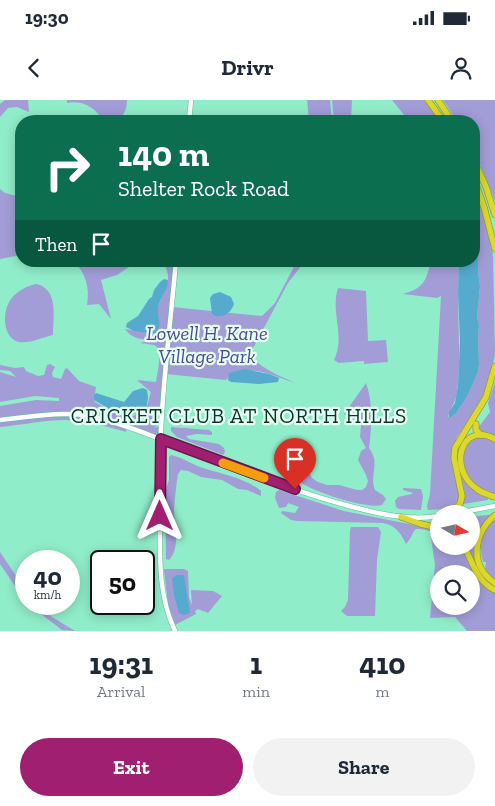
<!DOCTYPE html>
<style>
:root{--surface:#fff;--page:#f2f2f3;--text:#1f2937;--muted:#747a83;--accent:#a11f70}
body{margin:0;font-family:"Zilla Slab",serif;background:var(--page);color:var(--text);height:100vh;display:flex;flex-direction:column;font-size:19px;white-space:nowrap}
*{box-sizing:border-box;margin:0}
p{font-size:16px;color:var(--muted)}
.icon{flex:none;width:28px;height:28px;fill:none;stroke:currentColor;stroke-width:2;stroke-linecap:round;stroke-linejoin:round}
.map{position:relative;height:531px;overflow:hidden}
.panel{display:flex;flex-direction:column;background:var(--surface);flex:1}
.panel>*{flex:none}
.top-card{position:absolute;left:15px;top:15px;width:465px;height:152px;border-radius:20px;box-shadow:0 2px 12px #0003;background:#0b6e4f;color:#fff;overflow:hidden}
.needle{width:32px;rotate:99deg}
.buttons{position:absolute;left:430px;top:405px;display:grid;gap:10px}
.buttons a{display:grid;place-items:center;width:50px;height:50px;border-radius:50%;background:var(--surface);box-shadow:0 2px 12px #0003;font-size:25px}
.speed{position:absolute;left:15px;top:450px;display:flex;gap:10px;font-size:25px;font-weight:700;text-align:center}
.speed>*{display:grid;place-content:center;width:65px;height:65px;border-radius:50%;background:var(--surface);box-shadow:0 2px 12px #0003;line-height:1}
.speed small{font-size:12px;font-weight:400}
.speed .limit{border:2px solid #111;border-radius:8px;background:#fff;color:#111}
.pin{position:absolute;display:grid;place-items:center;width:42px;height:42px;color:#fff;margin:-51px -21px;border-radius:50% 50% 50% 0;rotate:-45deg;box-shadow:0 0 5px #0007}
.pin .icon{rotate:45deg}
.me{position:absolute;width:55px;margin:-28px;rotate:0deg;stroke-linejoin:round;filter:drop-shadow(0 0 4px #0008)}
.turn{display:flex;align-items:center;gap:18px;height:105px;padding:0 20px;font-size:22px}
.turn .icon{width:65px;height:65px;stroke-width:2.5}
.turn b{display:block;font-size:35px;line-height:42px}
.then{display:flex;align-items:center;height:48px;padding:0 20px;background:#0003;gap:10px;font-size:19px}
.eta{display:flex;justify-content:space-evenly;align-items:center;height:85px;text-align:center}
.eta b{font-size:30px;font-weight:800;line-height:35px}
.primary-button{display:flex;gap:10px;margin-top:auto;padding:10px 20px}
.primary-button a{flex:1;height:58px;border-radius:30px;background:var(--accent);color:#fff;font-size:20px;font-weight:800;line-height:58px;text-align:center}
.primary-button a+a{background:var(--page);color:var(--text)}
.status{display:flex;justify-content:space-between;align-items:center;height:35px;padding:0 25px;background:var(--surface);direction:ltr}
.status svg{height:14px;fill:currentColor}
header{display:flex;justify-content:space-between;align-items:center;height:65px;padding:0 20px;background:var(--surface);font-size:22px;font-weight:800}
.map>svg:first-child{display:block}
.green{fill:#a29dd7;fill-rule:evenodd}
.water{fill:#55aace}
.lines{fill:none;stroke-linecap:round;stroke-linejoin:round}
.secondary-casing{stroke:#5fbc9b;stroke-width:5.5}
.highway-casing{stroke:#939f2c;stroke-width:7}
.secondary{stroke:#fff;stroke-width:4.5}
.highway{stroke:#ddd82f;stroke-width:5.5}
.route-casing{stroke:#691449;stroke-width:12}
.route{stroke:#a11f70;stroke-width:9}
.slow{stroke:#f59e0b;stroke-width:9}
.labels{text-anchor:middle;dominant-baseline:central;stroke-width:4.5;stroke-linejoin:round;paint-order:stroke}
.park-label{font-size:20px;font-style:italic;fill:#534596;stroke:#e5fff4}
.neighbourhood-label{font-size:21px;letter-spacing:1px;fill:#0a3427;stroke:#e5fff4}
</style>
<div class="status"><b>19:30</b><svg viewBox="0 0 49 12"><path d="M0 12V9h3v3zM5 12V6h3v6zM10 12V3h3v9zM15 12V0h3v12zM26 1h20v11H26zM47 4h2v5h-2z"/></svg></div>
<header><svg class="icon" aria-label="back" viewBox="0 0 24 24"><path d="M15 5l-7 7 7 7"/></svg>Drivr<svg class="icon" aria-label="person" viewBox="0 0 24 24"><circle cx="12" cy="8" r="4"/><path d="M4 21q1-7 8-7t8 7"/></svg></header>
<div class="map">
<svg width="495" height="531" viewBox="0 0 495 531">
<rect width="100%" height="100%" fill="#90edca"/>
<g class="green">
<polygon points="5,0 28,0 29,12 17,7 8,8 0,17 0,4"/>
<path d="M67 0H127C127 10 124 15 117 21H103C96 8 83 0 67 3Z"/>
<polygon points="307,0 330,0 332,21 309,21"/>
<polygon points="332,0 352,0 351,21 334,21"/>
<polygon points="392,0 425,0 439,21 409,21"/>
<polygon points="443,0 495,0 495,101 474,50 474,21 457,21"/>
<path d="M474 86 489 133 493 156 495 254 489 284 479 306 457 337 454 346 460 397C454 410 440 409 428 410L427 406 430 394 441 196 437 198 403 194C424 188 426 181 431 161H459C459 173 458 184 458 196 458 228 461 260 457 292 456 302 450 308 448 317L456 313 467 297 478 272 479 264 478 235 479 226 477 217 480 186 478 171V148L474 138 476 132 474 122Z"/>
<polygon points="0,89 5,93 21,97 21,155 0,159"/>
<path d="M73 161H138L117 175 101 180 111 219 99 204 87 205C90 189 86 172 73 161Z"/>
<path d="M163 161H175L164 262 161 315 159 324 154 328 161 326V339L127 327 126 332C106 326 86 321 65 320 44 320 22 325 0 327V306L36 300 59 301V298L35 296 0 302V272L16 277 10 271 0 270V265L15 268 24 267 26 271 38 276 44 275 47 265 50 264 55 267 52 273 53 277 61 279 65 269 67 268 79 281 96 287 94 300 95 302 116 314 131 317 146 310 151 292 137 280 156 282C157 275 163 251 156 246 153 244 144 244 140 243L151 240C140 239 132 239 125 229L155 234C164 218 155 217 158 207 165 188 174 183 163 161Z"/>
<path d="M297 161H305L288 183 251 252C254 267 284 277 297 284 277 277 241 259 226 280L165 274 172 207 262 216 275 203Z"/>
<path d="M37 184C59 190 53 218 53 235 43 237 30 244 19 242 2 238 2 211 11 199 17 191 28 185 37 184Z"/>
<path d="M338 188 366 191 368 241 386 240 388 262 364 264V261L339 263 334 260C346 237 330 212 338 188Z"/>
<polygon points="495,282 495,337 483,333 478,328 490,312 488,303"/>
<path d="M366 283C373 302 372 327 369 348 381 364 369 374 375 390L383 395 386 399 382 405C366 409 318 393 303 384 298 381 296 377 294 372L296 367C305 367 309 369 312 378L318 382 327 385H339L357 390H362L366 387 368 381 366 375 358 360 361 351 366 348 360 337 361 325 344 314Z"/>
<polygon points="171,327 209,330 212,332 212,335 197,334 186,336 189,339 219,344 224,348 225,352 223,355 177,337 171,331"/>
<path d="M479 337 487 338 495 341V394C487 392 480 389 474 383 459 369 458 344 479 337Z"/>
<path d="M171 355C181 357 190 363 200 367 220 374 244 377 261 391V396L247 390 238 389 222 380 201 377 188 371 181 370 178 374C176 386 175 398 174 410 174 426 181 447 169 460L166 459 165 392 169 380V357Z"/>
<polygon points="460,371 481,395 488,398 488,400 463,404 465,393"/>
<polygon points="403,388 421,389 423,396 421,410 399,409 396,407 395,401 398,397 412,394 413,393 403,390"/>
<path d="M279 390 344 411 439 430V446H462L469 460 495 492V531H467L455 517 430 518 435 465 430 431C408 426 418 431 406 444 400 432 396 426 383 423L297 421 291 420 281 413 282 411 295 413 299 407 288 403 286 407 279 408 275 398 276 392ZM439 474H471V506H439Z"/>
<polygon points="495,414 487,421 475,458 472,459 467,446 471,446 471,417"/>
<path d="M495 419V480L485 469 486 462H483C478 446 482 431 495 419Z"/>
<polygon points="351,427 378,427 381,432 377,460 375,516 347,516 341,511 345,507 348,500 350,431"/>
<polygon points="0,452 26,491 26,502 0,464"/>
<polygon points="164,469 184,469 188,471 189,498 192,505 191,490 213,491 222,496 208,513 198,509 195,511 196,514 175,525 168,505"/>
<polygon points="28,504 38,504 52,517 75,531 62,530"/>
</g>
<g class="water">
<polygon points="474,122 476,132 475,140 478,148 478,171 480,186 477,217 479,226 478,235 479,264 478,272 467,297 456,313 449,318 449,312 455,303 458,286 460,241 458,193 459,161 474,161"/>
<path d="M164 179 168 180C169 191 157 200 158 211 158 220 163 227 155 234L134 231 126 227 127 223 138 216 149 199 152 197 154 190 160 182Z"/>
<path d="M220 192 231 197 234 204C231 213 224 217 215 216L212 214 210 198 213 194Z"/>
<polygon points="245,269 269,274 279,278 278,282 259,284 231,282 228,280 229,273"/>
<polygon points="143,288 147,290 148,298 146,310 141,314 130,313 119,315 94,300 94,295 96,293 124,302 133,291"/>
<polygon points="177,475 184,475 190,513 184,515 179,513 174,495 172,478"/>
</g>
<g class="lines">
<defs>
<g id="secondary">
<polyline points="189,21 191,0"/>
<path d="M0 320C30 317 61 311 91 316 119 322 146 334 173 344 232 366 291 391 353 407 380 414 410 421 439 416"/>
<polyline points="452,414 495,406"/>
<path d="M175 531C157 493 160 452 160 412 160 384 160 356 161 328 164 272 171 217 176 161"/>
</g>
<g id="highway">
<polyline points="428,0 443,21"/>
<polyline points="438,0 452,21"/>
<polyline points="474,61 486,87 495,115"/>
<polyline points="474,79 484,107 495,149"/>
<polyline points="476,324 476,330 481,335"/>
<path d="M495 339C461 320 447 369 477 389 482 393 489 395 495 397"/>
<polyline points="450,414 460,404 462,396 454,358 455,348 486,297 495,266"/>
<path d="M495 415C473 434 469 466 495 483"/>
<polyline points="401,417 421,424 439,428"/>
<path d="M464 446C473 463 477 482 495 490"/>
</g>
</defs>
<use href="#secondary" class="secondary-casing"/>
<use href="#highway" class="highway-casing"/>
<use href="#secondary" class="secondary"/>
<use href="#highway" class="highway"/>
</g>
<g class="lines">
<defs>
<polyline id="route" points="160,416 161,339 295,389"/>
</defs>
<use href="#route" class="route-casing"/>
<use href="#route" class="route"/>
<polyline class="slow" points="223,363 264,378"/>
</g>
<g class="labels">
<g class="park-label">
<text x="207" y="233">Lowell H. Kane<tspan x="207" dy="23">Village Park</tspan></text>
</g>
<g class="neighbourhood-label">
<text x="239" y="315">CRICKET CLUB AT NORTH HILLS</text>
</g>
</g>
</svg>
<div class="buttons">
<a><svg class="needle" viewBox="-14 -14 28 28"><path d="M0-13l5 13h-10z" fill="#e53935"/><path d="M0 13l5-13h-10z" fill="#747a83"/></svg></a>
<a><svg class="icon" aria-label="search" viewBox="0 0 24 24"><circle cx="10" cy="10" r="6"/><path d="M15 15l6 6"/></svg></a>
</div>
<div class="speed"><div>40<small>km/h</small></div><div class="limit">50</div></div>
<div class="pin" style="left:295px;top:389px;background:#d93025"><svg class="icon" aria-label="arrive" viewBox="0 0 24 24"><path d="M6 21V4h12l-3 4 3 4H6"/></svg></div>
<svg class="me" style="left:160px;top:416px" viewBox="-20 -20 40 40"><path d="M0-17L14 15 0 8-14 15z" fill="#a11f70" stroke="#fff" stroke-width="4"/></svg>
<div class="top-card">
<div class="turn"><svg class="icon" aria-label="right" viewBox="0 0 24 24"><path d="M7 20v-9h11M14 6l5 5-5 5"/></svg><div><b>140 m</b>Shelter Rock Road</div></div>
<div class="then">Then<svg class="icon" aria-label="arrive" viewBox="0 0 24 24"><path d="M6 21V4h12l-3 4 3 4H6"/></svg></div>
</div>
</div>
<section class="panel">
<div class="eta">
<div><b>19:31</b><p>Arrival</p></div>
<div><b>1</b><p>min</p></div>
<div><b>410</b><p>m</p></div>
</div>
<div class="primary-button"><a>Exit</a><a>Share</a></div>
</section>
